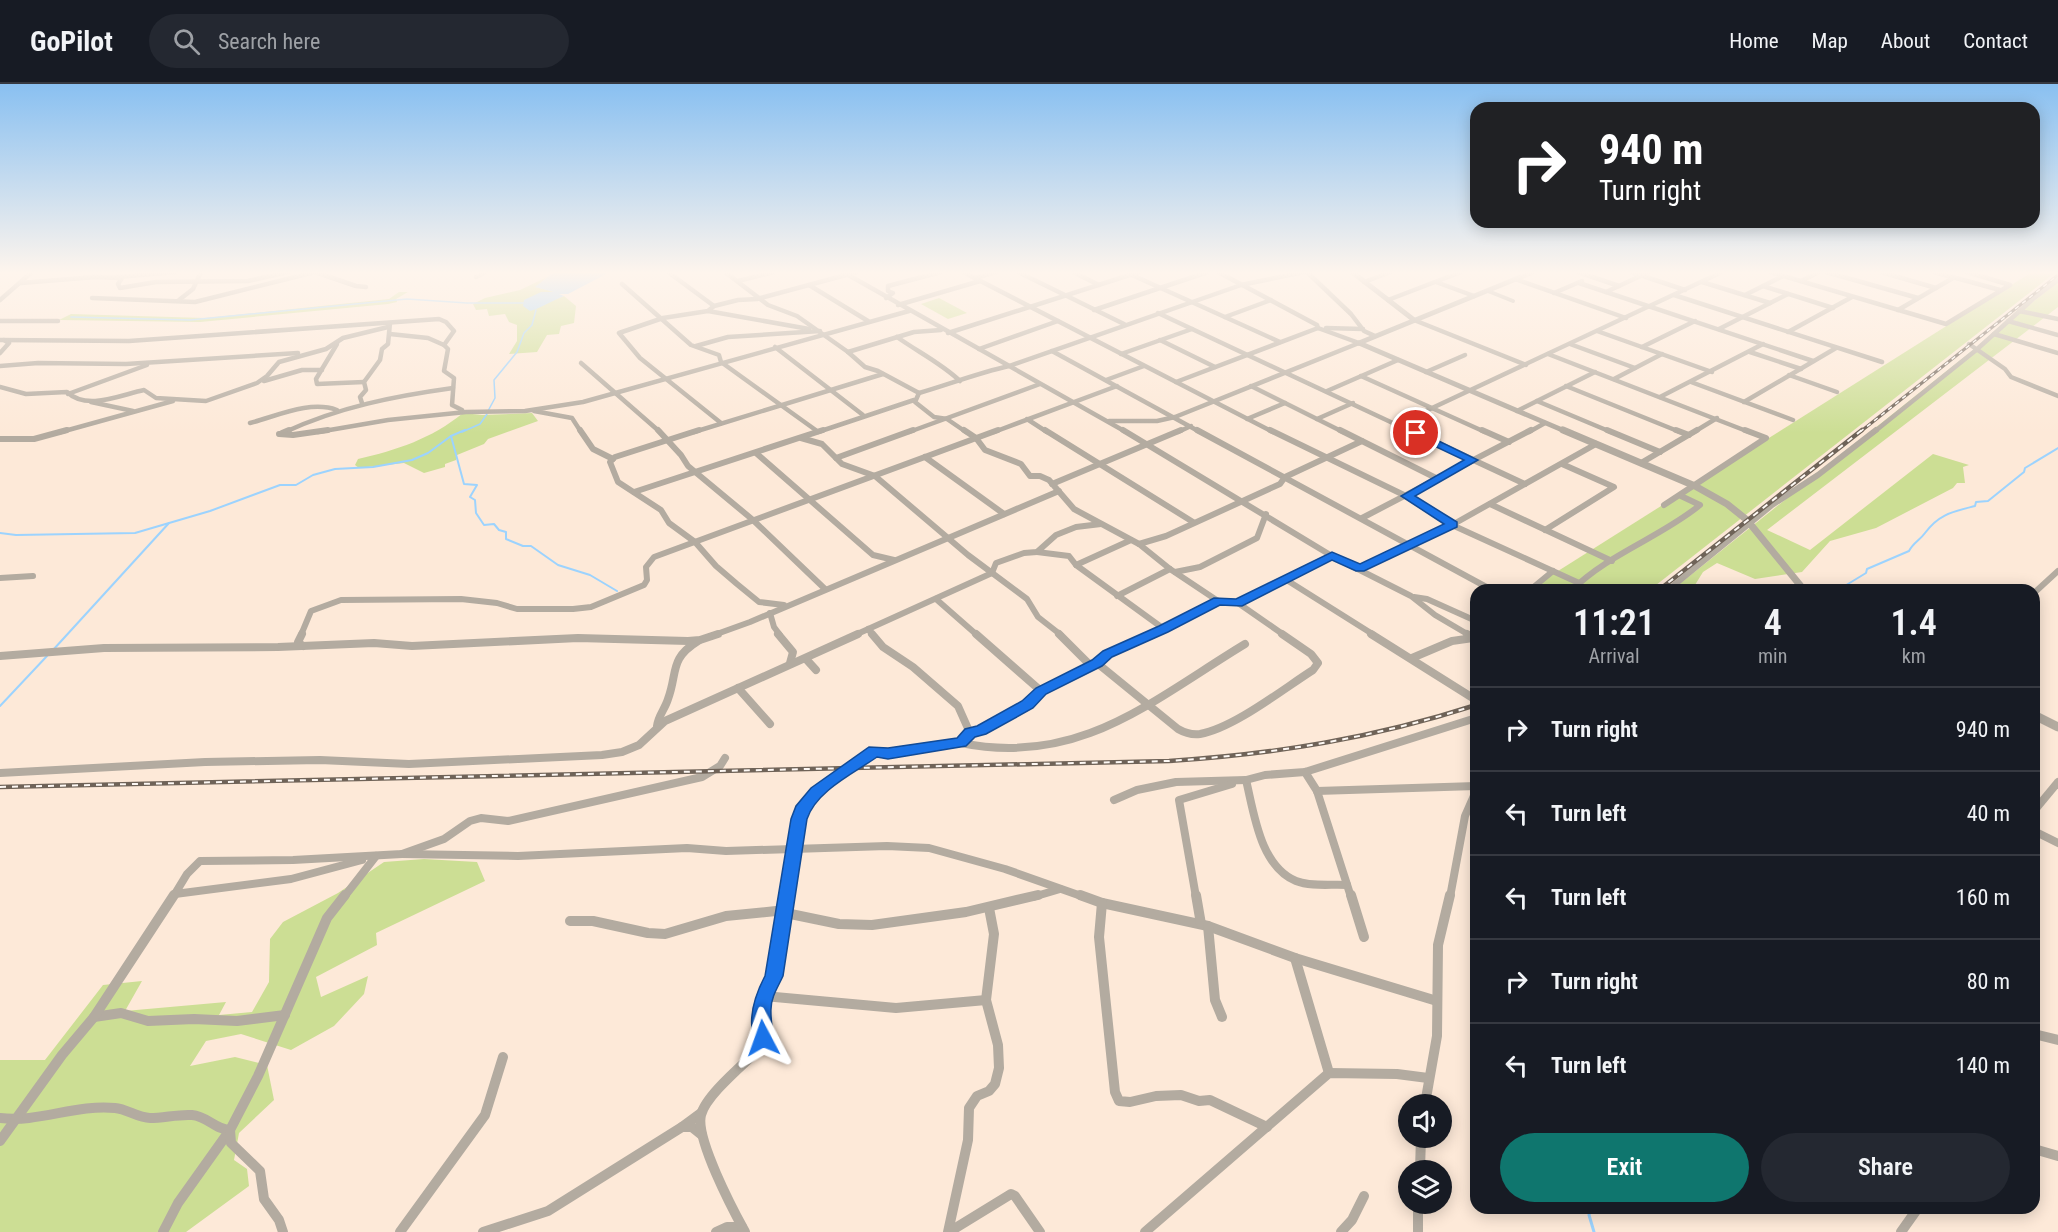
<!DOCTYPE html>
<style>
:root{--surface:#171b24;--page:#242831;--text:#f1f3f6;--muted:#9ea1a6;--line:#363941;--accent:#0f766e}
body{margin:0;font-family:"Roboto Condensed",sans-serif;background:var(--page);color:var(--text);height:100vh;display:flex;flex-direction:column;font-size:22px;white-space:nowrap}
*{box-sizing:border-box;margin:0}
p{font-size:20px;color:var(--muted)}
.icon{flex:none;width:33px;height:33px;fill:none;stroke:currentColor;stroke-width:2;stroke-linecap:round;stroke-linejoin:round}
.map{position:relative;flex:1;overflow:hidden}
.panel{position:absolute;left:1470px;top:500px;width:570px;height:630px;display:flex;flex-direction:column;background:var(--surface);border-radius:18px;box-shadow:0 3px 15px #0003}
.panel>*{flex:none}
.banner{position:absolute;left:1470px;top:18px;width:570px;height:126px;border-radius:18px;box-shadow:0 3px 15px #0003;background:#202124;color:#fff;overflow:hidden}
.tools{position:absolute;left:1398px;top:1010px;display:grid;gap:12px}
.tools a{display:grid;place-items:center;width:54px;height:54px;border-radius:50%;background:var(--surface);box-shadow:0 3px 15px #0003;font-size:30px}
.pin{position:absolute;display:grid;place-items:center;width:51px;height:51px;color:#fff;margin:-26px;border:3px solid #fff;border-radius:50%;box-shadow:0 2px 6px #0007}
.me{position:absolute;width:66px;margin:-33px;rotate:356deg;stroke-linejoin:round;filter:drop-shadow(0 0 4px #0008)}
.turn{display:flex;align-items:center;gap:21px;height:126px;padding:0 30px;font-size:27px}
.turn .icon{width:78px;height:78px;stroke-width:2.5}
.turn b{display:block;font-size:42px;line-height:51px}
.eta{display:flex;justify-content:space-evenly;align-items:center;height:102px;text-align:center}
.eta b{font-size:36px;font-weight:600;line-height:42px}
.button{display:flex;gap:12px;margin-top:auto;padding:12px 30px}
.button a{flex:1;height:69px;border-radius:36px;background:var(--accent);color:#fff;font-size:24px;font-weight:600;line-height:69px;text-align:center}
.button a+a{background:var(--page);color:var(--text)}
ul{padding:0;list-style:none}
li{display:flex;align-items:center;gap:18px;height:84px;padding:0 30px;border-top:2px solid var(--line)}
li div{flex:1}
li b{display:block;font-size:22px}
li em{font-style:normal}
header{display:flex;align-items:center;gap:36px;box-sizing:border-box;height:84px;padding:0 30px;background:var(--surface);border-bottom:2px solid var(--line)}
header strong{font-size:28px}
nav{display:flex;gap:33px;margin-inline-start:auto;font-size:21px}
.search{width:420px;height:54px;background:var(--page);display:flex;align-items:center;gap:15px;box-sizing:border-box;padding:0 21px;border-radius:33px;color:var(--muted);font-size:22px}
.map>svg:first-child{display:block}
.green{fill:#ccde94}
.water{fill:#9cd3fe}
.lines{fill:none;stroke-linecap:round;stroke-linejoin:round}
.stream-far2{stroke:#9cd3fe;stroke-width:1.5}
.stream-far1{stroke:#9cd3fe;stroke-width:2}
.stream{stroke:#9cd3fe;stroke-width:3}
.pedestrian{stroke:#b3aba0;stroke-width:4}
.minor-far3{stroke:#b3aba0;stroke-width:4.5}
.minor-far2{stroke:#b3aba0;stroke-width:6}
.minor-far1{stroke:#b3aba0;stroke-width:8}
.minor{stroke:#b3aba0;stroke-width:10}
.tertiary-far2{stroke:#b3aba0;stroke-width:5}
.tertiary-far1{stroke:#b3aba0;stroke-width:7}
.tertiary{stroke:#b3aba0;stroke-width:9}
.rail-far1-casing{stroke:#6f6358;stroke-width:3}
.rail-casing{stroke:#6f6358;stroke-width:4.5}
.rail-far1{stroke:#fef9f5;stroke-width:1.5;stroke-dasharray:4.5;stroke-linecap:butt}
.rail{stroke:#fef9f5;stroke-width:2;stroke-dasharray:6;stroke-linecap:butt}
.route{fill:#1a73e8;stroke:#114b97;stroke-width:1.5}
</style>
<header>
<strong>GoPilot</strong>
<div class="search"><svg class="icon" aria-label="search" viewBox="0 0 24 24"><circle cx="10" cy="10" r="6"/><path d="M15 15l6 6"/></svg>Search here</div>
<nav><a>Home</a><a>Map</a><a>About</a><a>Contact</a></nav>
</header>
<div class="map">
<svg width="2058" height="1148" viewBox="0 0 2058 1148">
<rect width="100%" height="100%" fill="#fde9d8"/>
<g class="green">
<polygon points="2032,188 2056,188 1651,505 1541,505 1539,499"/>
<polygon points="547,193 536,203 555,208 542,220 564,212 576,222 574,239 561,242 559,250 547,251 537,268 509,270 517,257 517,241 509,238 505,230 489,232 487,225 476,226 473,220 485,214 520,206"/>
<polygon points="2058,198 2058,223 1767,446 1810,466 1933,370 1969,381 1963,383 1965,399 1957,399 1953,404 1876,444 1830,457 1802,488 1755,495 1717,479 1703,488 1695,501 1706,505 1672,506"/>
<polygon points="399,208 408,208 396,215 397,218 388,220 200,238 59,236 71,230 205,234 389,215"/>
<polygon points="939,214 967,229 948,235 921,220"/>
<path d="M463 329 482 331 532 329 538 337 488 355 484 360 457 371 456 376 445 380V383L424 389 404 379 359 384 355 381 358 375C397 366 431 355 463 329Z"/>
<polygon points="424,775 477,778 485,797 376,849 377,861 316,893 321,913 368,892 364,910 334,942 291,966 241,950 206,957 190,982 235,973 267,981 274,1016 239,1049 234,1076 247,1085 249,1102 186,1148 0,1148 0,976 45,976 103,901 142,897 125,927 226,918 219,931 252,928 269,898 270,855 283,838 338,809 384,778"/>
</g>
<path class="water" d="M554 188H610L568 210H559L564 212C554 216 538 225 530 227L523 222 524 216 541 208H554L535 203Z"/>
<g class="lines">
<g class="stream-far2">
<polyline points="71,233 190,236 407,215 467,219 524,219"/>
<polyline points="488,327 495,314 494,296 517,268 524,249 532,241 536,226"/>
<polyline points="462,348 480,340 487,330"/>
</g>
<g class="stream-far1">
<polyline points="451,352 464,400 477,401 470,413 475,416 476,429 484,441 494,440 499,446 506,448 506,455 523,462 531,462 558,481 590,491 617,507"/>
<polyline points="0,449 16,451 135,449 210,427 280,401 296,401 313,391 335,385 373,383 412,376 428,369 451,352 465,346"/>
<path d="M1843 503 1866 489 1867 485 1909 467C1913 459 1920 456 1925 449 1939 430 1952 428 1975 422L1976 418 1988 417 2024 388 2025 384 2058 364"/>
<polyline points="1839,506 1841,504"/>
<polyline points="53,566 169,439"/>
<polyline points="0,622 47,572"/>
</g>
<polyline class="stream" points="1591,1124 1589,1131 1594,1148"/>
<polyline class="pedestrian" points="1488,207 1513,217"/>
<g class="minor-far3">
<polyline points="315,188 356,202 366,203"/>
<polyline points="668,188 714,222"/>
<path d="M725 188 768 221 797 232 848 268 865 283 878 287 919 309C950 300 978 289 1009 282L1241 201 1304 188"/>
<polyline points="843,188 1126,348"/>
<polyline points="963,188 1273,348"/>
<polyline points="1018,188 1124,240"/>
<polyline points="1073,188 1099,201"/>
<polyline points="1218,188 1317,241 1318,244"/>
<polyline points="1307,188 1351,230 1364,247 1375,252"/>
<polyline points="1578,188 1619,202"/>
<polyline points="1631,188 1685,206"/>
<polyline points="1770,188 1946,240 2010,201 1967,188"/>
<polyline points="1826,188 1918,214"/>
<polyline points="1881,188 1936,204"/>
<polyline points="1934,188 2000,206"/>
<polyline points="1132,191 1280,258"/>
<polyline points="117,193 175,188"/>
<polyline points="476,193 485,188"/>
<polyline points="975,194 996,188"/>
<polyline points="1515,195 1626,234"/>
<polyline points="738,197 774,188"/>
<polyline points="1801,197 1819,188"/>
<polyline points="1364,198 1391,188"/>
<polyline points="1436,198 1474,212"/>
<polyline points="1702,198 1770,219"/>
<polyline points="21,199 95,193 122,194 118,200 120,204 156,198 248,197 288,188"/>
<polyline points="1579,199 1813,277"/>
<polyline points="622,200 691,261 719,271 721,278 817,347"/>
<polyline points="809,201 868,237"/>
<polyline points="1763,202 1833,224"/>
<polyline points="1606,208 1649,188"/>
<polyline points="1554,209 1582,197"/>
<polyline points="1674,211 1882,278"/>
<polyline points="1745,211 1783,192"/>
<polyline points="92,214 195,218 315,188"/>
<polyline points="886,214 893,209 888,207 888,202 941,188"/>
<polyline points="0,216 32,188"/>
<polyline points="179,216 193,205 201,188"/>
<polyline points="1388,216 1461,188"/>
<polyline points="898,221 980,197"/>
<polyline points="1094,226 1208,188"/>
<polyline points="1898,226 1953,194"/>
<polyline points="708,227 809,245"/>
<polyline points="2019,227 2058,235"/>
<polyline points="1158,229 1412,348"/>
<polyline points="1225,233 1271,216"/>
<polyline points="1414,236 1526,281"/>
<polyline points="0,237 58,237"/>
<polyline points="2008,237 2058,251"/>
<polyline points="1326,244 1363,245"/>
<polyline points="1719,245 1788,210"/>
<polyline points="1597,247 1712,288"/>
<polyline points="1788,248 1852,213"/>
<polyline points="948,249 1139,188"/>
<polyline points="390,250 428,254 444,261"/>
<polyline points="1994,250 2058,269"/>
<path d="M897 253C918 268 941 279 960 297"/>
<polyline points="0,256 129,257 439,235 446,238 454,247 444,261 448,265 444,287 454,294 452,321 462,326"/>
<polyline points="1160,256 1215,283"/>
<polyline points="337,260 316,295 317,300 364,298"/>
<polyline points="1570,260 1635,284"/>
<polyline points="1969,260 2005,285 2011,293 2058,312"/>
<polyline points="696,262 728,253 820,247"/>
<polyline points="775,263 863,331"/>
<polyline points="1642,263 1695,237"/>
<polyline points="979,265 1058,237"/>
<polyline points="1052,267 1200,348"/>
<polyline points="848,268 914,248 941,246"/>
<polyline points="1750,268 1801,285"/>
<polyline points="0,269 9,259 4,256"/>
<polyline points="1121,270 1192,245"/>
<polyline points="1548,270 1749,348"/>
<polyline points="581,279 660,348"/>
<polyline points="0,282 38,279 126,280 298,269"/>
<polyline points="1426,288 1465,271"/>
<polyline points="1789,291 1837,308"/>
<polyline points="1361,292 1485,348"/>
<polyline points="1614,295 1662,270"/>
<polyline points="1106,296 1144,282"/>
<polyline points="264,297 302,286 322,286"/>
<polyline points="1176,298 1318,244 1359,259"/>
<polyline points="1691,298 1793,336"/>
<polyline points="1251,302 1343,348"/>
<polyline points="1566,302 1680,348"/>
<path d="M0 303 26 310 67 308C87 327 120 311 144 306L156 314 206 317 257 299 267 292 279 278 326 265 343 254 388 243"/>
<polyline points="1327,307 1398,276"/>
<polyline points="919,309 915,318 934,333 947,335 966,348"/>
<polyline points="68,310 147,281"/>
<polyline points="1660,313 1763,260"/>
<polyline points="1537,317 1611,348"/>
<polyline points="91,318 133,327"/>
<polyline points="1744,318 1836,264"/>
<polyline points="362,319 360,313 366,306 364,298 380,276 382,265 388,260 390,239"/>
<polyline points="534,327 572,334 581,348"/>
<polyline points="1517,327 1595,288"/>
<polyline points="1027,335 1047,348"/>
<polyline points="1247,335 1285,319"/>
<polyline points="1317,335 1353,319"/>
<polyline points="1109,337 1157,337 1175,333 1359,259"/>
<path d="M250 339C277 332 310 316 337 326"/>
<polyline points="721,339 640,274 619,249 663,234 708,227 714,222 738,216 757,215 857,188"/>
<polyline points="1398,340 1722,188"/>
<polyline points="61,348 173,317"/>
<path d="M285 348C339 323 395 312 453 304"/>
<polyline points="318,348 388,336 466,328 525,327 583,318 909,227"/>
<polyline points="694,348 883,290"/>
<polyline points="818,348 914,316"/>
<polyline points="909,348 1040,300"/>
<polyline points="994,348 1117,302"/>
<polyline points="1178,348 1191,342"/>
<polyline points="1529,348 1545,339"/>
<polyline points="1694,348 1717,334"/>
<polyline points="1874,348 1975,267 2033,215 2058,196"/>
</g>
<g class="minor-far2">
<polyline points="580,346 593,365 613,375"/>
<polyline points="658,346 681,371 688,382 753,436 825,505"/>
<polyline points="699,346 615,373 610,378 618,398 661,426 669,439 695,458 716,482 737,500 759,518 784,521"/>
<polyline points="964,346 976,354 985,366 1021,380 1030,392 1040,392 1049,396 1074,425 1139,460 1170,485 1218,517 1238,519 1284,551"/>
<polyline points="1045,346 1193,438"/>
<polyline points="1123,346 1332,472 1411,512 1435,531 1469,551"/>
<polyline points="1197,346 1492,506"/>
<polyline points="1270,346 1406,412 1452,441 1579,499"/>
<polyline points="1340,346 1438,395"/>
<polyline points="1409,346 1525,400"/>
<polyline points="1482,346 1509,358"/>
<polyline points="1607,346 1660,368"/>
<polyline points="1676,346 1689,351"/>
<polyline points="282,349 289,346"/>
<polyline points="279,350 293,351 328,346"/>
<polyline points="801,354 822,360 842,380 875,392 968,471 1027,515 1038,533 1061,551"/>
<polyline points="0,355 34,355 67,346"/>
<polyline points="756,369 873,471 894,476"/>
<polyline points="925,373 1004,430"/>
<polyline points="836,374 913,346"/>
<polyline points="1641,379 1697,346"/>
<polyline points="1052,400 1181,346"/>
<polyline points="634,408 823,346"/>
<polyline points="1490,420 1612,477"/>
<polyline points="1664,421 1766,354 1745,346"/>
<polyline points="1362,434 1531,346"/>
<polyline points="1545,446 1614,403 1562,380"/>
<polyline points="1139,460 1166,452 1280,400 1285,393 1362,357"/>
<polyline points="1037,468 1069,472 1076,481 1164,545"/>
<polyline points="1076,481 1131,456"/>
<polyline points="1360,485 1452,441 1596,360"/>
<polyline points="1175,488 1200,483 1257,454 1266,430"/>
<polyline points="0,494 33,492"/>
<polyline points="1285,495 1374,551"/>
<polyline points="1530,506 1553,487"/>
<path d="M1572 506C1608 470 1661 453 1700 421L1681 412"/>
<polyline points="1668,506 1772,421 1818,391 1876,346"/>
<polyline points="2034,509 2058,487"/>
<polyline points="1117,512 1170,485"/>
<polyline points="1414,513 1427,515 1476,537"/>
<polyline points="936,515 977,551"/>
<polyline points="1238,519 1332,472"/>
<polyline points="770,529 774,543 780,551"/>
<polyline points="868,545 873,551"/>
<polyline points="301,551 311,527 341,516 461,515 497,519 517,525 573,525 591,523 644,501 647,496 646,483 654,473 998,346"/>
<polyline points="714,551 750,538 1059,407"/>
<polyline points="855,551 992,489 996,479 1024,469 1037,468 1056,451 1076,443 1101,440"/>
<polyline points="1150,551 1218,517"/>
</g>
<g class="minor-far1">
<polyline points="302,550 298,558 303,562"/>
<polyline points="778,550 793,568 790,579"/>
<polyline points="872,550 883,563 913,583 958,622 970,649"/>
<polyline points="976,550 1041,607"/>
<polyline points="1059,550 1091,582"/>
<polyline points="1371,550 1476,616"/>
<polyline points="1467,550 1476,555"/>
<polyline points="0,572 104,564 278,563 374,559 412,562 578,554 688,557 700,556 718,550"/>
<polyline points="1412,574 1452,557 1473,554"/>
<polyline points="806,575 816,586"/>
<path d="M1097 579 1178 645C1185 649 1192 651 1200 650 1234 644 1283 605 1313 586L1318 579 1311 570 1282 550"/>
<polyline points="738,604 770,640"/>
<path d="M657 642C658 632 665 625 668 615 678 588 669 575 698 557"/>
<path d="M961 659C1079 683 1151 617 1245 560"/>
<polyline points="1305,688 1317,707 1351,813"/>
<polyline points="0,689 205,678 320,676 409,680 602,671 622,668 639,661 665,637 858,550"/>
<path d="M1246 696C1254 729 1260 782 1296 797 1311 803 1331 800 1347 801"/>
<polyline points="1317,707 1476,702"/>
<polyline points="1114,716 1137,706 1176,698 1246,696 1265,691 1305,688 1476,634"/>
<polyline points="2034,727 2058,698"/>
<polyline points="2034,747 2058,759"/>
<polyline points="402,770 518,772 687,764 726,767 887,762 929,764 1005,785 1084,813"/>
<polyline points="175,810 291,795 362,776"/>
<polyline points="173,813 187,790 200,777 293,776 402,770 444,755 470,737 481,734 508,737 702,693 720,682 725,674"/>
<polyline points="344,813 376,772"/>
<path d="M787 813 799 735C813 703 848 689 874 667L888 669 961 659 970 649 981 646 1027 621 1041 607 1097 579 1108 570 1154 550"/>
<polyline points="1033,813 1060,805"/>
<polyline points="1196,813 1179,716 1232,700"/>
<polyline points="1450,813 1465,732 1476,707"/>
</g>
<g class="minor">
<polyline points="1080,811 1102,819 1208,842 1295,874 1437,917"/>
<polyline points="1196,811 1201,840"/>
<polyline points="1351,811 1364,853"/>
<polyline points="1102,819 1099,853 1115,1008 1119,1017 1130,1018 1156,1012 1181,1011 1199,1017 1210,1016 1267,1043"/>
<polyline points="570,837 593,837 648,849 665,850 726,832 776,827 839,840 872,841 966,828 1038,811"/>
<polyline points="1208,842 1215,916 1222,933"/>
<polyline points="1295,874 1329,989"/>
<polyline points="764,912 896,924 986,916"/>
<polyline points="94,933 121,929 148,937 194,935 237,937 285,931"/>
<polyline points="2034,950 2058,956"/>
<polyline points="1425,1020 1437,952 1438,861 1450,811"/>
<path d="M0 1034C38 1039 76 1020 115 1024 127 1025 138 1034 150 1034 164 1034 178 1030 192 1031 207 1032 216 1046 230 1046L178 1119 163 1148"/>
<polyline points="682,1043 701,1029"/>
<polyline points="0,1057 62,971 94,933 174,811"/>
<polyline points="2034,1065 2058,1072"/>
<polyline points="1420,1086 1421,1053"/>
<polyline points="1418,1119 1418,1148"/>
<polyline points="283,1148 279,1136 264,1115 260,1087 231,1059 230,1046 258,992 327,834 345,811"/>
<polyline points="400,1148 485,1031 503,973"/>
<polyline points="483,1148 548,1127 682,1043 692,1043 702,1051"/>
<polyline points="716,1148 727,1143 742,1143"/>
<path d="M745 1148C733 1126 695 1054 701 1031 706 1010 748 977 763 961L761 924 774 892 787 811"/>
<polyline points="948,1148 968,1056 969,1024 977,1012 989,1007 995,1000 999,984 998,961 986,916 994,850 989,824"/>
<polyline points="949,1148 1011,1110 1015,1112 1040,1148"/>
<polyline points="1145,1148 1329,989 1397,990 1428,994"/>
<polyline points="1341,1148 1352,1136 1364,1112"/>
<polyline points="1901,1148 1918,1124"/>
</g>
<g class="tertiary-far2">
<polyline points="1352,188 1414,236"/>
<polyline points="1359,259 1567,348"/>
<polyline points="1359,259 1533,188"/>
</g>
<polyline class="tertiary-far1" points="1563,346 1695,402 1727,420 1747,436 1804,506"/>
<polyline class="tertiary" points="2034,631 2058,643"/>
<defs>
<polyline id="rail-far1" points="1860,348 2058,191"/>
<g id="rail">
<polyline points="1659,506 1862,346"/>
<path d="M0 703 1169 677C1276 670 1374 654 1476 621"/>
</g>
</defs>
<use href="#rail-far1" class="rail-far1-casing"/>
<use href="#rail" class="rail-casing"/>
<use href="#rail-far1" class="rail-far1"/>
<use href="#rail" class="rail"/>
</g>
<linearGradient id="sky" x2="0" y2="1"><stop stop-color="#89c0f1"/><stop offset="0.54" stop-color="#fef5ed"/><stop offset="1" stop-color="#fef5ed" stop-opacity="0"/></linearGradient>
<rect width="2058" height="349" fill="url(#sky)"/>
<path class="route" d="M1416 346 1478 376 1415 412 1457 438V443L1364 487H1356L1332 476 1242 522 1220 521 1168 548 1112 573 1102 582 1046 610 1033 624 986 650 975 653 966 662 888 675 877 673C854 689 816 707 807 735L783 892C778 903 771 913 771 925 770 937 775 949 770 960L763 963 756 960C746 937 754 913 765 892L791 735 796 722 811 704 869 663 888 664 957 654 965 645 977 642 1022 617 1036 604 1092 576 1103 567 1159 542 1214 514 1236 515 1332 468 1360 480 1444 440 1401 412 1464 376 1413 352 1411 349Z"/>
</svg>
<div class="tools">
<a><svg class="icon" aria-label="sound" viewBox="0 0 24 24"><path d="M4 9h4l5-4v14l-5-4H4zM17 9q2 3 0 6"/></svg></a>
<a><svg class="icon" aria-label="layers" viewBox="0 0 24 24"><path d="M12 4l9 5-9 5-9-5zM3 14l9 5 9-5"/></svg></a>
</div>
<div class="pin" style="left:1416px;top:349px;background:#d93025"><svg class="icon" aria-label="arrive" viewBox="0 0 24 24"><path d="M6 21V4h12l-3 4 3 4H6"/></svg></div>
<svg class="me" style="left:763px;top:954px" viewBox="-20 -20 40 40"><path d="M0-17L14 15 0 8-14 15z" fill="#1a73e8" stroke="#fff" stroke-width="4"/></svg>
<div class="banner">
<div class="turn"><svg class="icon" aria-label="right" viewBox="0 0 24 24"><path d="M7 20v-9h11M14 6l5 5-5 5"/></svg><div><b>940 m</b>Turn right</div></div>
</div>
<section class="panel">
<div class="eta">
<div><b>11:21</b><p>Arrival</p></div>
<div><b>4</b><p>min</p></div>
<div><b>1.4</b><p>km</p></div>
</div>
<ul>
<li><svg class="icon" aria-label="right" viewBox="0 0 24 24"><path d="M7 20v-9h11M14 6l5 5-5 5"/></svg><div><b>Turn right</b></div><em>940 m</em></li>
<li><svg class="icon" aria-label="left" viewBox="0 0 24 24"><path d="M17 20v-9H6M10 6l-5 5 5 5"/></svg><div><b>Turn left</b></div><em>40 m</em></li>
<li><svg class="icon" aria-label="left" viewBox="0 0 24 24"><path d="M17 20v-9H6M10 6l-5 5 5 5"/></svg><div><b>Turn left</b></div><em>160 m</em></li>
<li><svg class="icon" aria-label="right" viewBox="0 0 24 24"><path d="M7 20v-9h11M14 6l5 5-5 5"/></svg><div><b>Turn right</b></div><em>80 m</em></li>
<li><svg class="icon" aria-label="left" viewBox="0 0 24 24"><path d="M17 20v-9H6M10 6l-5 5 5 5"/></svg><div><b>Turn left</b></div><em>140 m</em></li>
</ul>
<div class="button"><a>Exit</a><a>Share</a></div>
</section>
</div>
